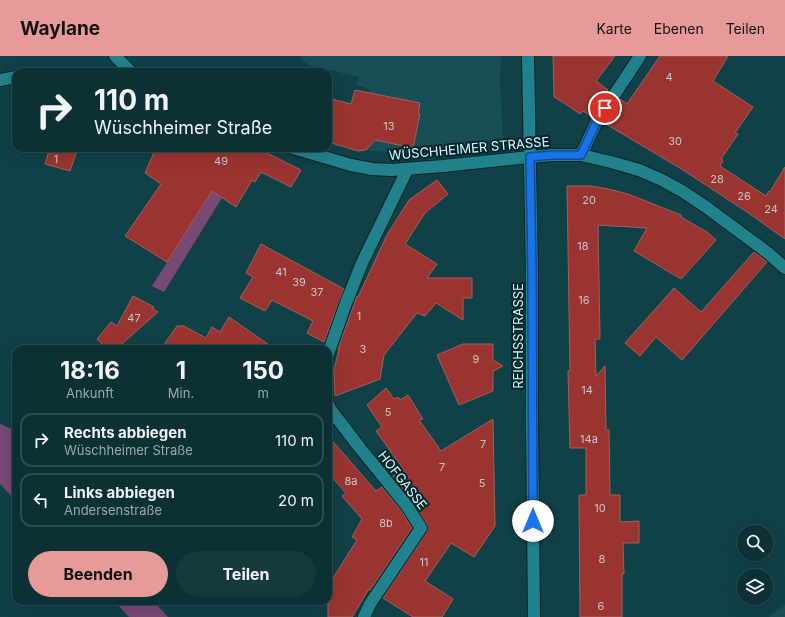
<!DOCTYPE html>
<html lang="de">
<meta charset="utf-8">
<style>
:root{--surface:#0c3135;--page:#15393d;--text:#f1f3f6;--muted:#9aa9ad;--line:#2c4c50;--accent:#e69b98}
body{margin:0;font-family:Inter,sans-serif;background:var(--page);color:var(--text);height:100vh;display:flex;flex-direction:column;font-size:15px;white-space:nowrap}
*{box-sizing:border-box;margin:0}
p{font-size:13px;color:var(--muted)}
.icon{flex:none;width:22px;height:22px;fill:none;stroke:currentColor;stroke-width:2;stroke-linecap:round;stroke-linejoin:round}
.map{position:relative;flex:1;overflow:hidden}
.drawer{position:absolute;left:12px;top:289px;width:320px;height:260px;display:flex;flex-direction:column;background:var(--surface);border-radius:12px;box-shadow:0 4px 16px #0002,0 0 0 1px var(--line)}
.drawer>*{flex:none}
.guide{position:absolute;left:12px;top:12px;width:320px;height:84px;border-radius:12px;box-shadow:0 4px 16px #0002,0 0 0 1px var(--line);background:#0c3135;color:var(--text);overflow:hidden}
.tools{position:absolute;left:737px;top:469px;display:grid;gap:8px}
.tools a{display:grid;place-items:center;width:36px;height:36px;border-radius:50%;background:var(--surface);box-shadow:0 4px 16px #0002,0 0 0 1px var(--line);font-size:20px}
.pin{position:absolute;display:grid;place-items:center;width:34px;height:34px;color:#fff;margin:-17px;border:2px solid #fff;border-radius:50%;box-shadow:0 1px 4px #0007}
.me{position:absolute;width:44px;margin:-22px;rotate:0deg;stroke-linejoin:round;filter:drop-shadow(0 0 3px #0008)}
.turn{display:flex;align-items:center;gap:14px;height:84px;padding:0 16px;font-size:18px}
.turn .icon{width:52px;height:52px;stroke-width:2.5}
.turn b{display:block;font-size:28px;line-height:34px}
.eta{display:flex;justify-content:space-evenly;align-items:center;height:68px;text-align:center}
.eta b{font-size:24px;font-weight:700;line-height:28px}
.button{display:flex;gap:8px;margin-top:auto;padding:8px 16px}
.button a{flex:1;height:46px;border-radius:24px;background:var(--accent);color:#111;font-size:16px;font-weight:700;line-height:46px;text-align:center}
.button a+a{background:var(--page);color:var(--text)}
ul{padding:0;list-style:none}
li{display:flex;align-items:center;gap:12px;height:54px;margin:0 8px 6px;padding:0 8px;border:2px solid var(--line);border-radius:12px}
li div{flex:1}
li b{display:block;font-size:15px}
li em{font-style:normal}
header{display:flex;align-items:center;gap:24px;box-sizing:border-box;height:56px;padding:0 20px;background:var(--accent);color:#111}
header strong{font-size:19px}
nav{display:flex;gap:22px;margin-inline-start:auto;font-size:14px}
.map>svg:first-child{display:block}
.built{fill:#184f56}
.green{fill:#764977}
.building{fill:#993430;stroke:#a1615b}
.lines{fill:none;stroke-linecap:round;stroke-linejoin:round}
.minor-casing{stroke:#092529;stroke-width:14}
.tertiary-casing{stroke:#092529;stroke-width:14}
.secondary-casing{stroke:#092529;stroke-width:14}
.minor{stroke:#22828c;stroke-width:12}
.tertiary{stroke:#22828c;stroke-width:12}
.secondary{stroke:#22828c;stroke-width:12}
.route-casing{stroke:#114b97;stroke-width:10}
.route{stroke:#1a73e8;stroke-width:7}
.labels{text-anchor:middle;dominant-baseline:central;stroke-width:4;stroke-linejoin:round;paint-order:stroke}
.number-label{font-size:11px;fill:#c8c8ca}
.street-label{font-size:13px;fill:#d8f9fd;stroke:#00262b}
</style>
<header>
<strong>Waylane</strong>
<nav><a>Karte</a><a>Ebenen</a><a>Teilen</a></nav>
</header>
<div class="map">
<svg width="785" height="561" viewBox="0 0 785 561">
<rect width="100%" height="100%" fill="#104147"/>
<g class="built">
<polygon points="302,0 501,0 500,26 503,82 465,89 445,91 406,97 355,94 370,33 357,29 359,21 309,9 301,4"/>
<polygon points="785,549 785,561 769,561"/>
</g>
<g class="green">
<polygon points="238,92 244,106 164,236 152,230 204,148"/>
<polygon points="0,368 16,375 16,445 0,428"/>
<polygon points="114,545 153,545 168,561 129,561"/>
</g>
<g class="building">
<polygon points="553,0 615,0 596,25 608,34 591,60 583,55 580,58 564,47 554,41"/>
<polygon points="660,0 728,0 713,25 753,51 735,77 738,78 721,103 723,104 720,110 766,140 769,135 770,136 785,111 785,183 750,158 680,112 604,67 620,43 627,48"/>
<polygon points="355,34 420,47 418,58 420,58 413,92 375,84 366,94 358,95 328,86 328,42 351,48"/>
<polygon points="50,92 78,92 70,115 45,108"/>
<polygon points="156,92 257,92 301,114 291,131 261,116 255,126 252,124 236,151 212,135 167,206 125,180 161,128 145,117"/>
<polygon points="437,124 448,138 425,157 405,188 437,208 427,222 472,222 472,242 463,242 463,264 436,247 425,260 417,257 384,299 380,323 335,340 334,313 339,294 340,293 338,293 357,240 358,241 387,179 409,144"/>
<polygon points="567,130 591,130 608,133 628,138 681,159 681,161 707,176 716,184 681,223 634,195 647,172 598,169 600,283 595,283 596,320 605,310 606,374 609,374 610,439 620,439 620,466 639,465 639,487 623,487 624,518 622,518 622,561 580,561 579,439 586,439 586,392 570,392 568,315 570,315"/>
<polygon points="261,188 344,233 324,286 307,277 313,265 272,244 265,255 240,242 253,221 246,217"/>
<polygon points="754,196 767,206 682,304 656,281 640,300 625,287 674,232 701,256"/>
<polygon points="133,240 154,251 153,253 158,256 116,293 104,293 105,291 97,283 111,266 117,270"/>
<polygon points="229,261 275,293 161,293 177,270 184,270 206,282 212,271 220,276"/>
<polygon points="463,288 493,288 493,304 503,310 493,315 493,335 459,349 437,299"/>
<polygon points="386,332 394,343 398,341 400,344 408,339 423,363 419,364 441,395 493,363 495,470 474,501 451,487 425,525 453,543 442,561 413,561 383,542 427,476 428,473 427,468 413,446 393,420 402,411 376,375 382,371 367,349"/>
<polygon points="328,380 376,435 382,431 401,454 412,472 370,534 369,533 352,561 328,561 328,530 357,484 352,481 362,463 342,440 346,437 328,417"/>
</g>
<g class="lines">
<defs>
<g id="minor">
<polyline points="115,0 131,16"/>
<polyline points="0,24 16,21"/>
<polyline points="293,92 351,109 372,113 391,114 443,110 530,101"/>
<polyline points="581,99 597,65 640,0"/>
<polyline points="328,298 346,247 362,207 407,114"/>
<polyline points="328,348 330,353 360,392 407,450 421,472 370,548 364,561"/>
</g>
<polyline id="tertiary" points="530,101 553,99 581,99 611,106 639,114 662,124 682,135 706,151 768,197 785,212"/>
<polyline id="secondary" points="528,0 532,217 532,362 534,561"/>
</defs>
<use href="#minor" class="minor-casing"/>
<use href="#tertiary" class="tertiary-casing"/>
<use href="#secondary" class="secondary-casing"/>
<use href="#minor" class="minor"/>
<use href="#tertiary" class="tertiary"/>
<use href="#secondary" class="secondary"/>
</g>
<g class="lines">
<defs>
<polyline id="route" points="533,465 532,217 530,101 553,99 581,99 597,65 605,52"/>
</defs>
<use href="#route" class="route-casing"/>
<use href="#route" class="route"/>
</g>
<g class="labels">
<g class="number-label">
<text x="669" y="21">4</text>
<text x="389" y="70">13</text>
<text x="675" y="85">30</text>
<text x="56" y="103">1</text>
<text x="221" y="105">49</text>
<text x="717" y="123">28</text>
<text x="744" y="140">26</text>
<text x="589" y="144">20</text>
<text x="771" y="153">24</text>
<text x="583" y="190">18</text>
<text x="281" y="216">41</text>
<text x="299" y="226">39</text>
<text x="317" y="236">37</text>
<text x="584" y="244">16</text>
<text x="359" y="260">1</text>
<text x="134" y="262">47</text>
<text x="363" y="293">3</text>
<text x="476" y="303">9</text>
<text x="587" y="334">14</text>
<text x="388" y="356">5</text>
<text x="589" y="383">14a</text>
<text x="483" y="388">7</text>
<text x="442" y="411">7</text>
<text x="351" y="425">8a</text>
<text x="482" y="427">5</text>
<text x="600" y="452">10</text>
<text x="386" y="467">8b</text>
<text x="602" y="503">8</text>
<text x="424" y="506">11</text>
<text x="601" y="550">6</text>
</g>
<g class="street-label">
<text transform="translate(469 92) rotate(-5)">WÜSCHHEIMER STRASSE</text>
<text transform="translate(518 280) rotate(-90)">REICHSSTRASSE</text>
<text transform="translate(403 424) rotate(52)">HOFGASSE</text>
</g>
</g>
</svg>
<div class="tools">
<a><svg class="icon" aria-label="search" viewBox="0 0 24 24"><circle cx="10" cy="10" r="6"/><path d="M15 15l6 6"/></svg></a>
<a><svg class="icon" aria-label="layers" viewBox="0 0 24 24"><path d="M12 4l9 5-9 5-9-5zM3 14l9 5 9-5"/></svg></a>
</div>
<div class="pin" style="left:605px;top:52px;background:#d93025"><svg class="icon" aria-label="arrive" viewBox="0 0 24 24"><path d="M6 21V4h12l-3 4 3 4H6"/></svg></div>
<svg class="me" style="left:533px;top:465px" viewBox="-20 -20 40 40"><circle r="19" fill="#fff"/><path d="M0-13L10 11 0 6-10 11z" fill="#1a73e8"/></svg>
<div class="guide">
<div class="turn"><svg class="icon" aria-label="right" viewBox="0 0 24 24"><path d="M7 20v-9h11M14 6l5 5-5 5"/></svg><div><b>110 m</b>Wüschheimer Straße</div></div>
</div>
<section class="drawer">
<div class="eta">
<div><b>18:16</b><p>Ankunft</p></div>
<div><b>1</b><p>Min.</p></div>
<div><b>150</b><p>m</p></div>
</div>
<ul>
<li><svg class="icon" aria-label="right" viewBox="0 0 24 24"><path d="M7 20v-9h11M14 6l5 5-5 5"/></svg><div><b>Rechts abbiegen</b><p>Wüschheimer Straße</p></div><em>110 m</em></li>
<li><svg class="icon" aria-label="left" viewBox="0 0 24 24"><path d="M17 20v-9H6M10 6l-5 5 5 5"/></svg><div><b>Links abbiegen</b><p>Andersenstraße</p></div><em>20 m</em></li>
</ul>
<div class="button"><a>Beenden</a><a>Teilen</a></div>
</section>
</div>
